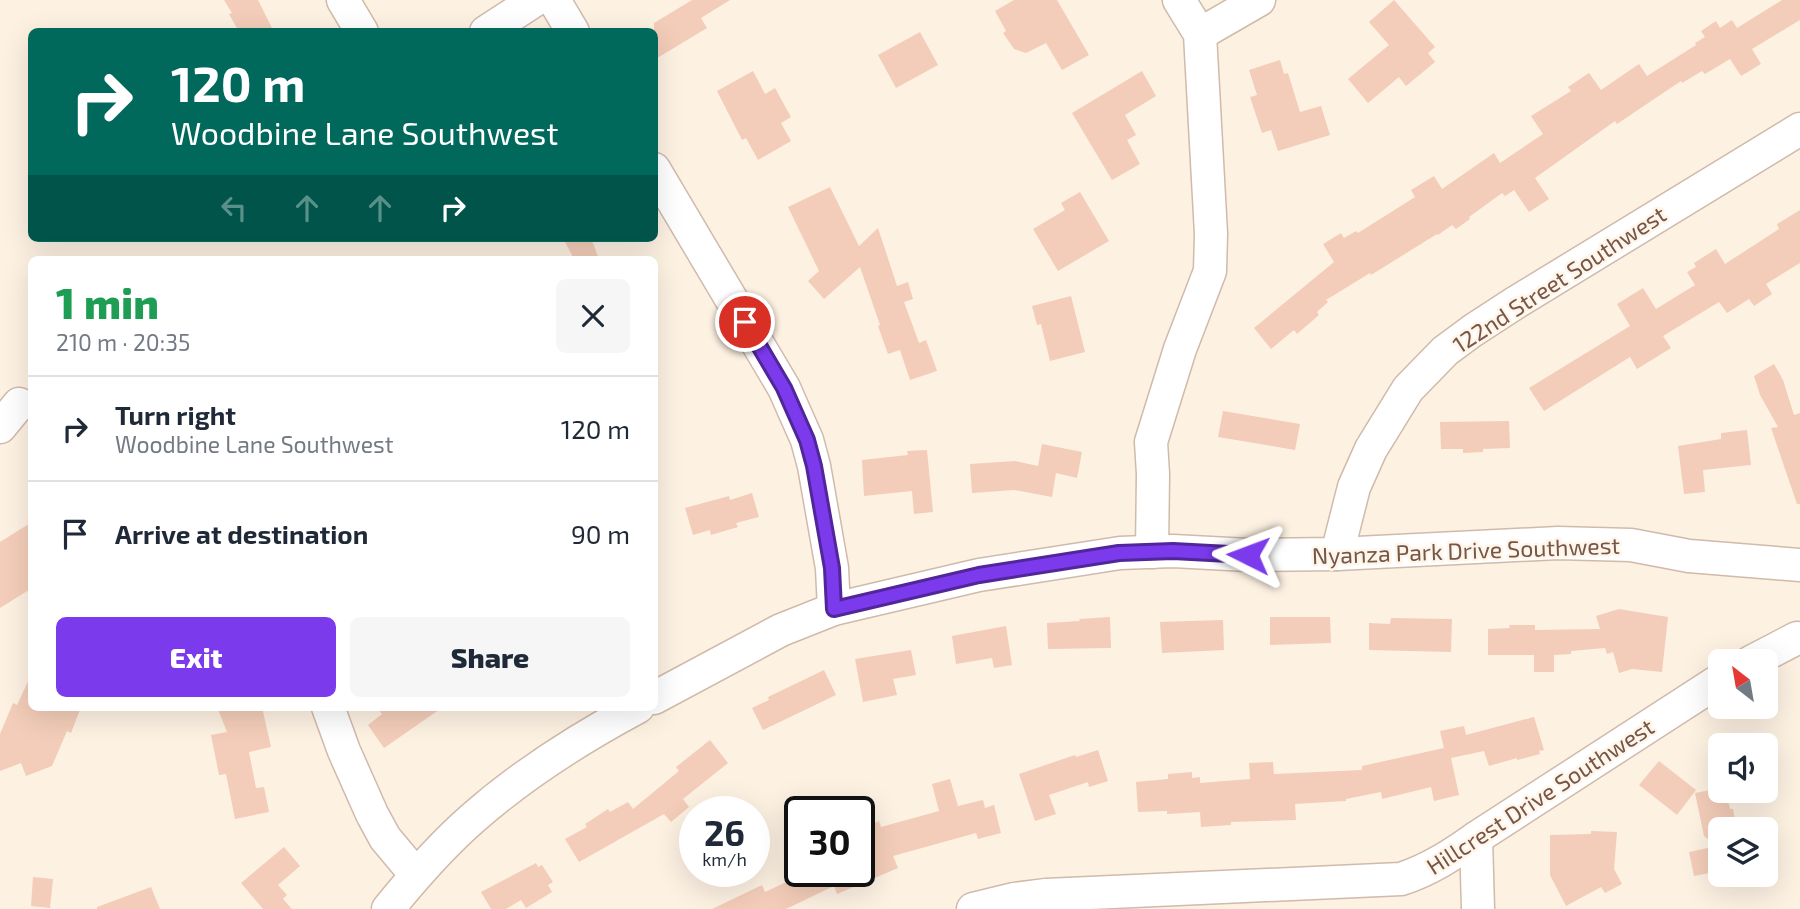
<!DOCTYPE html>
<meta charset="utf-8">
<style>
:root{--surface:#fff;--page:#f6f6f7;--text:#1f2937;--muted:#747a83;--line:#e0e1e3;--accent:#7c3aed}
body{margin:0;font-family:"Exo 2",sans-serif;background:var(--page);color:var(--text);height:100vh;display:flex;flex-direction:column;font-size:26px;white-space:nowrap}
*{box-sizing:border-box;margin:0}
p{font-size:23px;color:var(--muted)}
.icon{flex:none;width:38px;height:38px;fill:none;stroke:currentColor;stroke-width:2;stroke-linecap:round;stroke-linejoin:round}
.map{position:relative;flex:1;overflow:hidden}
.sheet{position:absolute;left:28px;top:256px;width:630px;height:455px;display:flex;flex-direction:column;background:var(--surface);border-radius:10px;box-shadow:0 7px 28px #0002}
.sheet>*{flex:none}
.hud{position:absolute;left:28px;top:28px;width:630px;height:214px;border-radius:10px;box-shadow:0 7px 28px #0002;background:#00695c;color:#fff;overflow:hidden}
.needle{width:46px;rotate:329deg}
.buttons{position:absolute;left:1708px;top:649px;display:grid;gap:14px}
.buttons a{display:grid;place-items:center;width:70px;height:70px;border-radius:10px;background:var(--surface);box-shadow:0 7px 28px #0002;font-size:35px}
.speed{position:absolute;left:679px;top:796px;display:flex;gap:14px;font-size:35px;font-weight:700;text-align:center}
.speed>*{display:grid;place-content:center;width:91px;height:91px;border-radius:50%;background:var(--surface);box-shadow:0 7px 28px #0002;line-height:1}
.speed small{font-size:18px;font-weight:400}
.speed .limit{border:4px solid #111;border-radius:10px;background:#fff;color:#111}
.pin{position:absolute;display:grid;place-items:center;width:60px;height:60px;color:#fff;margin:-30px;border:4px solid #fff;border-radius:50%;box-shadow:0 2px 7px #0007}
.me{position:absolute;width:77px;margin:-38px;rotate:273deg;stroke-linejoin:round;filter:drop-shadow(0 0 5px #0008)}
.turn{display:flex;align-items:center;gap:24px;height:147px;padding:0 28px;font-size:32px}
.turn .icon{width:91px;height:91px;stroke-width:2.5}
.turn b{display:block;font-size:49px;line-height:60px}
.lanes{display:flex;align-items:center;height:66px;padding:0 28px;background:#0003;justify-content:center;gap:35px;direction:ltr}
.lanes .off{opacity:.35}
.round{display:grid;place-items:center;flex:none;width:74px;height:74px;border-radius:10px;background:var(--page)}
.head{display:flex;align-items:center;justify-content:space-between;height:119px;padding:0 28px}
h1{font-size:42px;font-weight:800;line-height:52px;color:#1e9e55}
.primary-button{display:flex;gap:14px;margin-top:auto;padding:14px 28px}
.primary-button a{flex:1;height:80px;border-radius:10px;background:var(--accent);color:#fff;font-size:28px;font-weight:800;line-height:80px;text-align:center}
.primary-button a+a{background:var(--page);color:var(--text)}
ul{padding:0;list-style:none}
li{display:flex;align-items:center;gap:21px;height:105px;padding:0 28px;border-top:2px solid var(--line)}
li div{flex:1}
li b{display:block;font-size:26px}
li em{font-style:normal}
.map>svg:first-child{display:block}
.building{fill:#f3cdb9}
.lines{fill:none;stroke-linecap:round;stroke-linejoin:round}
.minor-casing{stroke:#d0baab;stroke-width:35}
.minor{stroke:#fff;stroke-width:32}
.route-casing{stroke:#51269a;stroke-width:18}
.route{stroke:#7c3aed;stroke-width:12}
.labels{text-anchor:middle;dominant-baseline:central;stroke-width:5;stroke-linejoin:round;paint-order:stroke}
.street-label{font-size:23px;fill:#755648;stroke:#fff5e9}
</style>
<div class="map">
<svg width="1800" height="909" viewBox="0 0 1800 909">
<rect width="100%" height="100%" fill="#fdf1e2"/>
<g class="building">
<polygon points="224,0 258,0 274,32 239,32 229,14 232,13"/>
<polygon points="692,0 730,0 701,18 707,28 654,60 654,23"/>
<polygon points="1014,0 1057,0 1089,55 1062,70 1046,43 1026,53 1014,49 1003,33 1006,31 995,11"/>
<polygon points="1394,0 1435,47 1428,53 1435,62 1406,86 1399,77 1368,103 1348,79 1389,45 1369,22"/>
<polygon points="1782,0 1800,0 1800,20 1752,49 1761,64 1741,76 1730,59 1705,74 1702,71 1682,83 1681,81 1617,124 1615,121 1535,178 1549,199 1529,212 1514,190 1505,196 1502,193 1469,217 1470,219 1456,229 1452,225 1438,235 1437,234 1371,275 1370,273 1326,300 1328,302 1317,312 1319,315 1297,334 1294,330 1271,349 1254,328 1334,262 1323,244 1341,233 1344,238 1356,231 1358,233 1415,197 1411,190 1434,176 1442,189 1494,153 1500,163 1543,134 1531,116 1571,91 1568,87 1589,73 1601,90 1639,64 1647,76 1696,45 1695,43 1705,37 1701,31 1716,21 1720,28 1732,20 1737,28"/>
<polygon points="920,32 938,65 896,88 878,55"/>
<polygon points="1280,60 1284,74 1288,73 1300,112 1321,106 1330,135 1278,151 1271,130 1262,133 1250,97 1257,95 1249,70"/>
<polygon points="753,71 765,94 775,88 791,117 781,123 791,141 758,160 746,138 742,140 717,91"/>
<polygon points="1142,71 1156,96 1125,115 1136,135 1127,140 1140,164 1112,180 1072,113"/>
<polygon points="830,187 859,246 878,228 897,286 908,282 913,299 904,302 919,343 926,340 937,371 910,380 900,350 888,354 878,326 880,325 860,267 824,299 808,281 819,271 788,207"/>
<polygon points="1080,192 1109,241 1058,271 1033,229 1065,210 1061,203"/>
<polygon points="1800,210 1800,263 1766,284 1772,294 1754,306 1749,299 1727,313 1719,302 1663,336 1671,348 1637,369 1630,357 1544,411 1529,388 1630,326 1617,304 1643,288 1656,309 1695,285 1687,272 1696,267 1694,263 1716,249 1725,264 1779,229 1777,224"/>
<polygon points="563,238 591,238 599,259 574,259"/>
<polygon points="1071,296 1085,352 1050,361 1041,324 1037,325 1032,306"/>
<polygon points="1774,364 1783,380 1794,415 1800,413 1800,504 1797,504 1771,428 1778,427 1760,395 1754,376"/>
<polygon points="1223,411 1300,424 1295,450 1218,437"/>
<polygon points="1509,421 1510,448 1483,449 1483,452 1463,453 1463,449 1441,449 1440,422"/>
<polygon points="1747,430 1751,465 1703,470 1705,492 1684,494 1678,446 1721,439 1721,433"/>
<polygon points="1042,444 1082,452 1077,478 1056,473 1052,497 1014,490 972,493 970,464 1015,461 1038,466"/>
<polygon points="927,450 933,512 914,514 912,491 864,496 862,460 908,455 907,451"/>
<polygon points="752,493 759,517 736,523 738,527 711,535 710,530 693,535 685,508 729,496 730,500"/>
<polygon points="32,522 32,588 0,608 0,542"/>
<polygon points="1619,609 1668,617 1662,672 1632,669 1619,673 1613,652 1607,654 1605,648 1571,651 1571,654 1554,655 1554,672 1534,672 1534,655 1488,655 1488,629 1510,628 1509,625 1535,625 1535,630 1600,629 1596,616"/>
<polygon points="1110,617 1111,648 1048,649 1047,623 1080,621 1079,619"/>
<polygon points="1270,617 1330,617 1331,643 1270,645"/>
<polygon points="1391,618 1452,619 1451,652 1369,650 1369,623 1390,624"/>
<polygon points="1223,620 1224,650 1162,653 1160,622"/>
<polygon points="1006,626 1012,665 994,668 992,658 956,664 952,636"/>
<polygon points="911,650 916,675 893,679 897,695 863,702 855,659"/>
<polygon points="824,670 836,695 763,730 752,708 769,700 768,697"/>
<polygon points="32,673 32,707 81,707 71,733 67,731 52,766 26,776 21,763 0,771 0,734 13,703 17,705"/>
<polygon points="217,707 262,707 271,747 249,752 256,788 264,787 269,812 235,819 226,774 219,775 211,735 227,732"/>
<polygon points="377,707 443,707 384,748 368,725 382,714"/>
<polygon points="1534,717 1544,750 1539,751 1540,754 1517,760 1517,758 1489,766 1484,751 1451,758 1459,795 1434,801 1431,787 1382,799 1381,792 1346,799 1346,801 1295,804 1296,820 1231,822 1231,825 1201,827 1200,812 1167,814 1167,811 1138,812 1136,782 1168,779 1168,774 1192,772 1192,778 1200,777 1200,783 1250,779 1249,763 1273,762 1274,774 1362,770 1362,766 1444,748 1440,731 1464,726 1466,735"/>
<polygon points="710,740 728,763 683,799 689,807 671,822 664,814 579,862 565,839 587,827 585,824 608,809 610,812 628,802 633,809 679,771 676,767"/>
<polygon points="1098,750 1108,781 1089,787 1088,782 1049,795 1056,814 1035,821 1019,774 1075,755 1076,757"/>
<polygon points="1659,761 1696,790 1677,815 1639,785"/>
<polygon points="950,779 958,806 983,800 985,808 994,805 1001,833 978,839 976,833 893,856 898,868 837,894 834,886 786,909 712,909 762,885 765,892 808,872 859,872 859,829 879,821 881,827 939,811 932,784"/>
<polygon points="1720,788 1720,791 1726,791 1730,809 1733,809 1737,830 1720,830 1720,871 1694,876 1689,852 1717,846 1704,836 1695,793"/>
<polygon points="1591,831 1617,832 1614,869 1622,884 1605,893 1601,887 1566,906 1550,875 1550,835 1591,834"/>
<polygon points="284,847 300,866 278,885 287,895 283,899 292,909 263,909 241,883"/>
<polygon points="536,863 538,867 542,865 553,882 548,885 552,892 526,908 521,900 506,909 491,909 481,892"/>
<polygon points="33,877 53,879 50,908 31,906"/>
<polygon points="151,887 160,909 97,909 97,907"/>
</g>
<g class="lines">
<defs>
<g id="minor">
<polyline points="343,0 362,32"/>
<polyline points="554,0 573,32"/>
<polyline points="486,32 535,0"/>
<polyline points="1200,34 1259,0"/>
<polyline points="654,169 784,388 807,440 814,466 832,568 834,609"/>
<polyline points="0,427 19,404"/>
<polyline points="1152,552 1153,474 1151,442 1180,349 1210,271 1211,234 1200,34 1179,0"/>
<polyline points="1337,554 1354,487 1371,449 1408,389 1445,351 1472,331 1515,303 1800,129"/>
<polyline points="1751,662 1797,638"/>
<polyline points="654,698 781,630 834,609 979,575 1120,553 1173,551 1248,555 1337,554 1558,543 1631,545 1689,556 1800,565"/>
<polyline points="328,707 344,751 372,814 385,838 416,875"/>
<polyline points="1476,838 1478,909"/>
<path d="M388 909C414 877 442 845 473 818 522 775 580 738 638 707"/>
<path d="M973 909 1014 899 1046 895 1401 879C1429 870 1452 855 1476 838L1720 680"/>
</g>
</defs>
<use href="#minor" class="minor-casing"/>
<use href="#minor" class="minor"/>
</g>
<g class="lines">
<defs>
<polyline id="route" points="745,322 784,388 807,440 814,466 832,568 834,609 979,575 1119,553 1173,551 1248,555"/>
</defs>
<use href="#route" class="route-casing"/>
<use href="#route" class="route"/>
</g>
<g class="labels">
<g class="street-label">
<text transform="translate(1559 279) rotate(-33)">122nd Street Southwest</text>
<text transform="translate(1466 550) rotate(-2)">Nyanza Park Drive Southwest</text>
<text transform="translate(1540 796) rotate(-33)">Hillcrest Drive Southwest</text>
</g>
</g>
</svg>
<div class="buttons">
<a><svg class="needle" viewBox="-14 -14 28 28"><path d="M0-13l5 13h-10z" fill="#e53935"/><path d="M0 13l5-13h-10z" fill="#747a83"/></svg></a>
<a><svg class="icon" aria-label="sound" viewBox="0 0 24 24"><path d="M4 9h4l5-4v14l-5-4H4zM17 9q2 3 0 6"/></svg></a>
<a><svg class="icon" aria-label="layers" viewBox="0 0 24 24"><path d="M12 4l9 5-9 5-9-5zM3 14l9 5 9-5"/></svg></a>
</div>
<div class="speed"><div>26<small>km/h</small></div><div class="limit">30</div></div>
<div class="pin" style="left:745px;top:322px;background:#d93025"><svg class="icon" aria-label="arrive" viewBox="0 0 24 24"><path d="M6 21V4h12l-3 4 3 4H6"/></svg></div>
<svg class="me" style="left:1248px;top:555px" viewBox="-20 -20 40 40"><path d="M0-17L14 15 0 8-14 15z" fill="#7c3aed" stroke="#fff" stroke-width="4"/></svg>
<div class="hud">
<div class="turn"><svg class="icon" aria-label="right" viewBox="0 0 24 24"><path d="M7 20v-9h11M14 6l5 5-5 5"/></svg><div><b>120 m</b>Woodbine Lane Southwest</div></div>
<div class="lanes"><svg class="icon off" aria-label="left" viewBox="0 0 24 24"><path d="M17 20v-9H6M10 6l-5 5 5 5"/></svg><svg class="icon off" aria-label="ahead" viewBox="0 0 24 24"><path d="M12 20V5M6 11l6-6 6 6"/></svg><svg class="icon off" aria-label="ahead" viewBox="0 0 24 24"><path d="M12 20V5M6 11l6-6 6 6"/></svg><svg class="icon" aria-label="right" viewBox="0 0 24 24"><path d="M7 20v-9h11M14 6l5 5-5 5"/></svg></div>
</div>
<section class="sheet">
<div class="head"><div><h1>1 min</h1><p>210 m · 20:35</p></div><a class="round"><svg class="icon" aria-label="close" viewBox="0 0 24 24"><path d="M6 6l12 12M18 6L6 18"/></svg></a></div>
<ul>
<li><svg class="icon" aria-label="right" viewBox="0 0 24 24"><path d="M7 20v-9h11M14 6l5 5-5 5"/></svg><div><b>Turn right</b><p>Woodbine Lane Southwest</p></div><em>120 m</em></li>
<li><svg class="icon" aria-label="arrive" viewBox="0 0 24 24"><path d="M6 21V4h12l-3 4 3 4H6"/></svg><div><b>Arrive at destination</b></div><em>90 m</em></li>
</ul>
<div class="primary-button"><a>Exit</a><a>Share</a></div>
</section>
</div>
